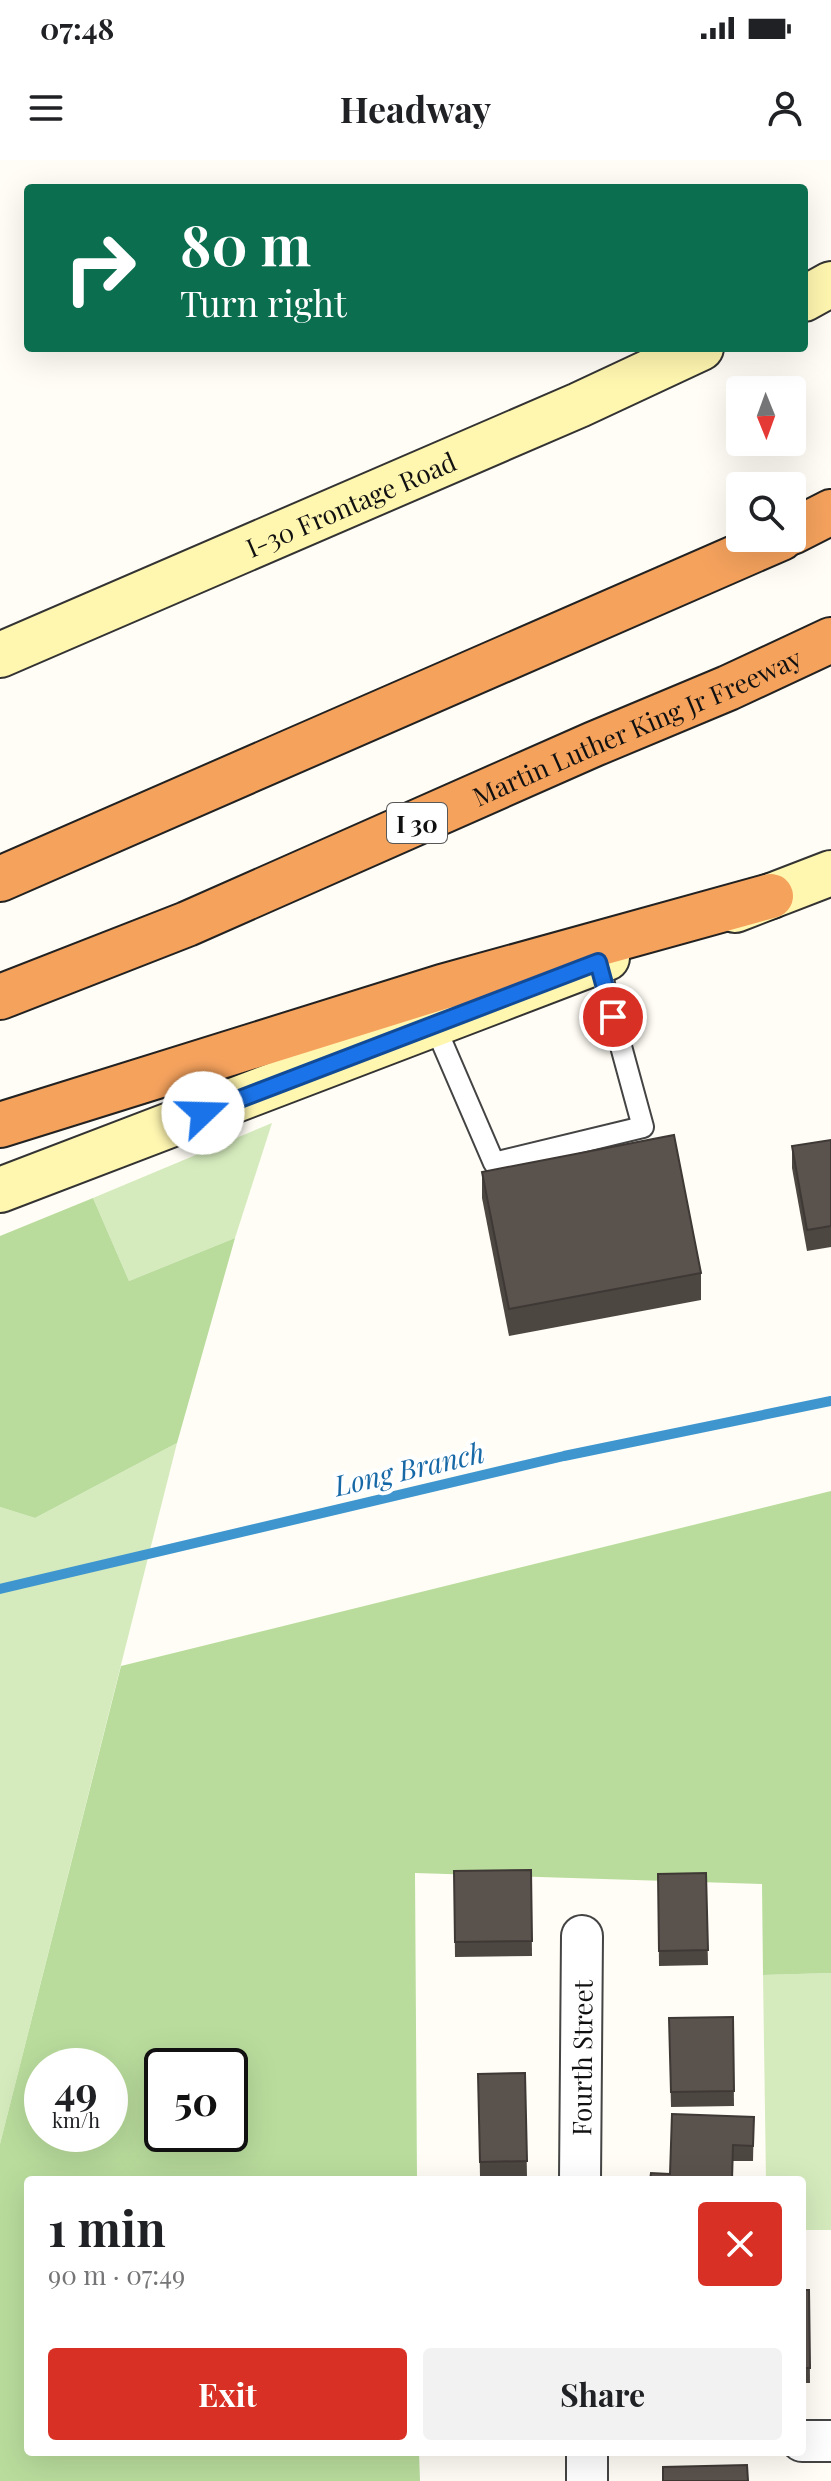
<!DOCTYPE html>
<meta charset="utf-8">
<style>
:root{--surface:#fff;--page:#f2f2f2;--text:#202124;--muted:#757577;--accent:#d93025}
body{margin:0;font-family:"Playfair Display",serif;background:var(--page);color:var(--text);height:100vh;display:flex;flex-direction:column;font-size:30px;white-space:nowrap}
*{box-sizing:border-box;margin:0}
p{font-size:26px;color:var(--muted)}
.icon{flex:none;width:44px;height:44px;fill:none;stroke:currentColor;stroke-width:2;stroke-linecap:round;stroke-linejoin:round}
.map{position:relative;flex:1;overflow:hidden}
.drawer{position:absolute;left:24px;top:2016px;width:782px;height:280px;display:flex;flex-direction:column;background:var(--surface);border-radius:8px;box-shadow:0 8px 32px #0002}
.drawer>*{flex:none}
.hud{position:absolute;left:24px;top:24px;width:784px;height:168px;border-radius:8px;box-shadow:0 8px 32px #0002;background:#0b6e4f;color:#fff;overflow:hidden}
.needle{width:52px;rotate:179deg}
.fabs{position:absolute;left:726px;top:216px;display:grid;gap:16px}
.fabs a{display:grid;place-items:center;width:80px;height:80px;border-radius:8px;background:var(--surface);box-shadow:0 8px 32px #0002;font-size:40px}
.speed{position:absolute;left:24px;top:1888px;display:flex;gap:16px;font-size:40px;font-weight:700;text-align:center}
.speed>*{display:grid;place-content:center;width:104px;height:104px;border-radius:50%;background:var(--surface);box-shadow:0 8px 32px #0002;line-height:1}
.speed small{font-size:20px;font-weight:400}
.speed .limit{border:4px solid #111;border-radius:12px;background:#fff;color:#111}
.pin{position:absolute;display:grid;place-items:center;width:68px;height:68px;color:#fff;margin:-34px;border:4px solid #fff;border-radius:50%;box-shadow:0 2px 8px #0007}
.me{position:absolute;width:88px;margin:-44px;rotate:69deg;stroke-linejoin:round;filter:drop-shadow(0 0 6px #0008)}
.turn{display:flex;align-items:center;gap:28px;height:168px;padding:0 24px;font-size:36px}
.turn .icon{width:104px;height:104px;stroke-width:2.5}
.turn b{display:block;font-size:56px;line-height:68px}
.round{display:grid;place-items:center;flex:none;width:84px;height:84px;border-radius:8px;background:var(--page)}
.head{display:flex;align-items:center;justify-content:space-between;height:136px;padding:0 24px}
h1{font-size:48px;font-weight:700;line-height:60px}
.action{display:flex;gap:16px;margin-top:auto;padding:16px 24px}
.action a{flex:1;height:92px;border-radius:8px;background:var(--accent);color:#fff;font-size:32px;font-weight:700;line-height:92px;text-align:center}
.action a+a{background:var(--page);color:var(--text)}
.status{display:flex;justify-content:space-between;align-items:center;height:56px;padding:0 40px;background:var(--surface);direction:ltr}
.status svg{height:22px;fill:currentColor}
header{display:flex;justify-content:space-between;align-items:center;height:104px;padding:0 24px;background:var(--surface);font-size:36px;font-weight:700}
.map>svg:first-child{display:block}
.green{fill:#d5ebbd}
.forest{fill:#b9dc9c;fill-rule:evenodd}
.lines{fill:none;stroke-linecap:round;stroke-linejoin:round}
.stream{stroke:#3f96cf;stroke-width:10}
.lane-casing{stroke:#444;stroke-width:24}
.street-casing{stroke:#444;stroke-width:44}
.secondary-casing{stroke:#333;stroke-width:48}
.highway-casing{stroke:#222;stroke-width:48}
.lane{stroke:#fff;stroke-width:20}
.street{stroke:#fff;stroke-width:40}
.secondary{stroke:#fff6b0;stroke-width:44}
.highway{stroke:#f5a25d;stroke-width:44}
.wall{fill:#4d4742}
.building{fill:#5a524d;stroke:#3f3936;stroke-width:2}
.route-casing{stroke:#114b97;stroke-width:20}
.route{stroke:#1a73e8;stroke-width:14}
.labels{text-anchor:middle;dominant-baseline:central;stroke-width:8;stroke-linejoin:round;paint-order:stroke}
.shield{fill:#fff;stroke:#585858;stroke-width:2}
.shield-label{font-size:24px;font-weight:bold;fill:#111}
.street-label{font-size:26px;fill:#111;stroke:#fff}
.water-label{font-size:28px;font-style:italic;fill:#1768a6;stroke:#fff}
</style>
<div class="status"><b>07:48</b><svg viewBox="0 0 49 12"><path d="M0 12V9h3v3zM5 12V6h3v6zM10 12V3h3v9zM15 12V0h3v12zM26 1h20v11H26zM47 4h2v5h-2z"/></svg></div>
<header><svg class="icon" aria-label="menu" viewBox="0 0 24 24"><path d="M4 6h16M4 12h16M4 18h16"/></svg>Headway<svg class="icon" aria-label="person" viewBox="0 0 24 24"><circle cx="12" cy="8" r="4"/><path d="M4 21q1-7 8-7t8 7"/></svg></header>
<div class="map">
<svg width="831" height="2321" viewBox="0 0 831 2321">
<rect width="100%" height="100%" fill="#fffdf5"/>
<g class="green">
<polygon points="272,963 235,1078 129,1121 93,1038"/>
<polygon points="177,1283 0,1984 0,1347 35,1358"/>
<polygon points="831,1813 831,2070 802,2070 802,2020 766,2020 763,1815"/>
</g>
<g class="forest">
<polygon points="93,1038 129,1121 235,1078 177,1283 35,1358 0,1347 0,1076"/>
<path d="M831 1331V1813L763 1815 762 1724 415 1713 417 2020H28V2292H419L420 2321H0V1984L121 1506ZM42 1906H110V1974H42ZM162 1906H230V1974H162Z"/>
</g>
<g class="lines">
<polyline class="stream" points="0,1429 564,1296 831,1241"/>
<defs>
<polyline id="lane" points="434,864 494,1003 643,967 598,802"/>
<g id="street">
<path id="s1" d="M580 2020 582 1776"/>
<polyline points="802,2281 831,2281"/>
<polyline points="587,2321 587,2292"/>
</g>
<g id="secondary">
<polyline points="804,139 831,124"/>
<path id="s2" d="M0 495 579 245 701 188"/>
<polyline points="735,750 831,713"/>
<polyline points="0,1030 607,798"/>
</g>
<g id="highway">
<polyline points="792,372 831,352"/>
<polyline points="0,719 781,378"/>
<path id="s3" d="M0 837 187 764 594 584 728 528 831 480"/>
<polyline points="0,965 442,827 771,736"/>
</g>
</defs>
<use href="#lane" class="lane-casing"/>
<use href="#street" class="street-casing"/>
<use href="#secondary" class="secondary-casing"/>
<use href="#highway" class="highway-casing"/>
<use href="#lane" class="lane"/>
<use href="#street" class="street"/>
<use href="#secondary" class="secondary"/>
<use href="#highway" class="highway"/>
</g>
<g class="wall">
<polygon points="831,980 831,1087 807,1091 792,1008 792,986"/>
<polygon points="482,1012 701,1113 701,1140 509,1176 482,1038"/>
<polygon points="531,1710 532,1796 455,1797 454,1711"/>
<polygon points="706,1713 708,1805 659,1806 658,1714"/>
<polygon points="733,1857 734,1946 671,1947 669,1858"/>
<polygon points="525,1913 527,2017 480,2017 478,1914"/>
<polygon points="754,1957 753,2001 733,2001 733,2020 670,2014"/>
<polygon points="802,2130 809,2130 810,2223 802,2223"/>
</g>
<g class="building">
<polygon points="674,975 701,1113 509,1149 482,1012"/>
<polygon points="831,980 831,1066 807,1070 792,986"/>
<polygon points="531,1710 532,1781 455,1782 454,1711"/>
<polygon points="706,1713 708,1790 659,1791 658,1714"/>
<polygon points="733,1857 734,1931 671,1932 669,1858"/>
<polygon points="525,1913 527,2001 480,2002 478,1914"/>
<polygon points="672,1954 754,1957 753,1986 733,1985 732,2020 650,2020 651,2013 670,2014"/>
<polygon points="802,2130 809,2130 810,2208 802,2208"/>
<polygon points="747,2305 748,2321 663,2321 663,2307"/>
</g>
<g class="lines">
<defs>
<polyline id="route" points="203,953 598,802 613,857"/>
</defs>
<use href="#route" class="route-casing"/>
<use href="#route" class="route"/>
</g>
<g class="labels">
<rect class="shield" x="387" y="643" width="60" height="40" rx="6"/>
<g class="shield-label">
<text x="417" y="663">I 30</text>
</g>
<g class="street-label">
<text stroke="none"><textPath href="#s2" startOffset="382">I-30 Frontage Road</textPath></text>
<text stroke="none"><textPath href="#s3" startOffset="692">Martin Luther King Jr Freeway</textPath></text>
<text stroke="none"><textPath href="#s1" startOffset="122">Fourth Street</textPath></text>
</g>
<g class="water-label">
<text transform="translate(409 1308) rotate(-13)">Long Branch</text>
</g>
</g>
</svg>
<div class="fabs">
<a><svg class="needle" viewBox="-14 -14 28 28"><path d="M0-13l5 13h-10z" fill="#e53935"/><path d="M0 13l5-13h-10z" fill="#757577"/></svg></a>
<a><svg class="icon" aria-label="search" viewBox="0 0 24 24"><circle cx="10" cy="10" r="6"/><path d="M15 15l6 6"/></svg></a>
</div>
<div class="speed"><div>49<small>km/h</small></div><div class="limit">50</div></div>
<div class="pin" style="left:613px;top:857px;background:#d93025"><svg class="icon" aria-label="arrive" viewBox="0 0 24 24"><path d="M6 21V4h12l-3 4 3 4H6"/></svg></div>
<svg class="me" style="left:203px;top:953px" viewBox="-20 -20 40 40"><circle r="19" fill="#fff"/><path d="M0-13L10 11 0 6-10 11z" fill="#1a73e8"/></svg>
<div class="hud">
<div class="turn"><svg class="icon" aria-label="right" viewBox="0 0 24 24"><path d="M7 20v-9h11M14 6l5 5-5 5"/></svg><div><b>80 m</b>Turn right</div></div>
</div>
<section class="drawer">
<div class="head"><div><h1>1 min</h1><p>90 m · 07:49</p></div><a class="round" style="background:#d93025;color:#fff"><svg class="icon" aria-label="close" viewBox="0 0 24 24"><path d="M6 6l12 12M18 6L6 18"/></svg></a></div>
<div class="action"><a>Exit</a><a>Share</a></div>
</section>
</div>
